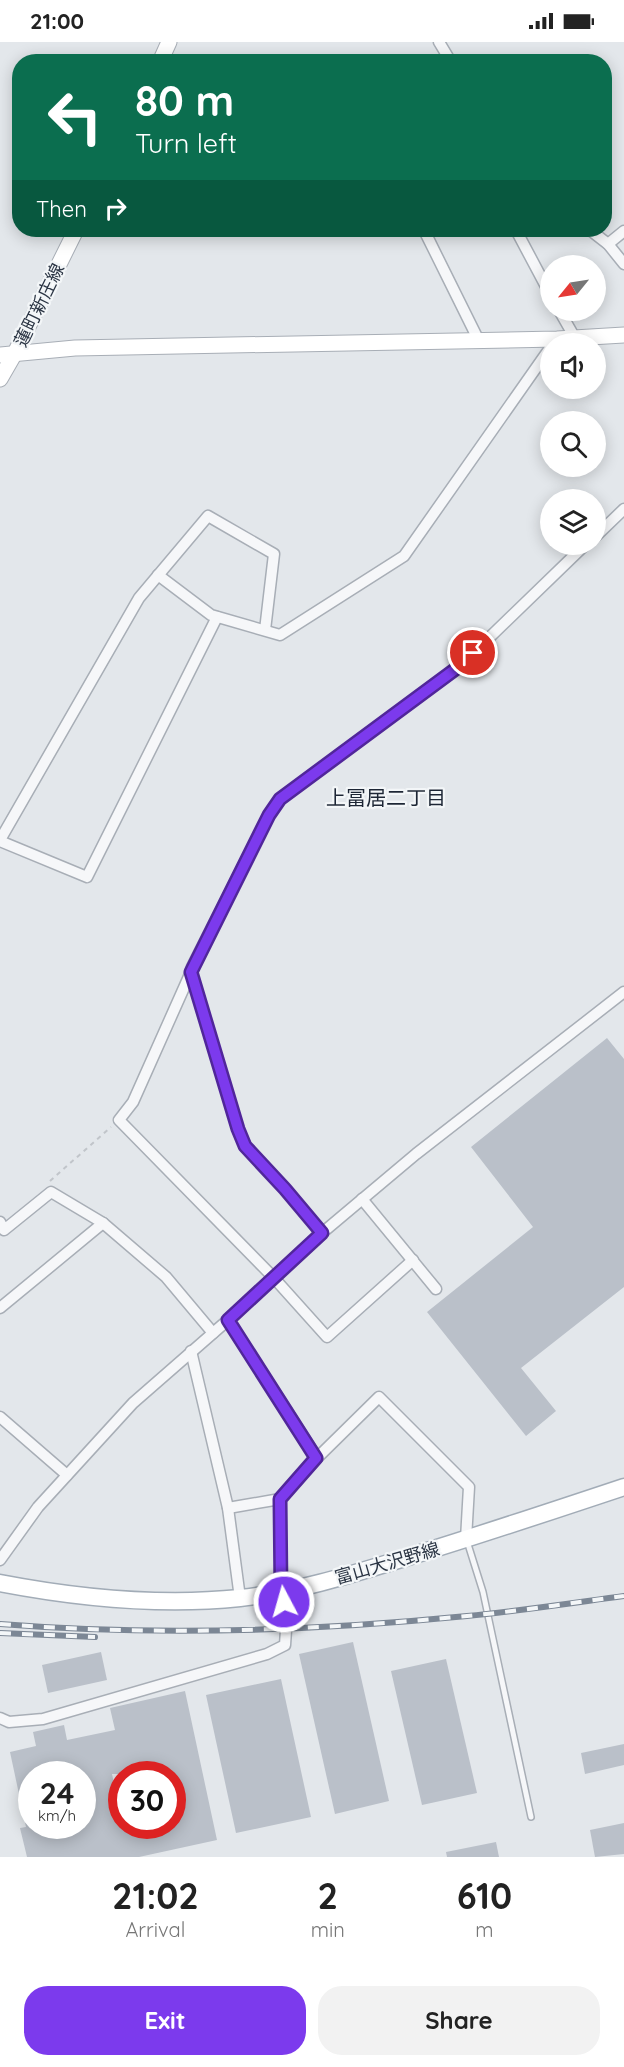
<!DOCTYPE html>
<meta charset="utf-8">
<style>
:root{--surface:#fff;--page:#f2f2f2;--text:#222;--muted:#767676;--accent:#7c3aed}
body{margin:0;font-family:Quicksand,"Noto Sans JP",sans-serif;background:var(--page);color:var(--text);height:100vh;display:flex;flex-direction:column;font-size:22px;white-space:nowrap}
*{box-sizing:border-box;margin:0}
p{font-size:20px;color:var(--muted)}
.icon{flex:none;width:33px;height:33px;fill:none;stroke:currentColor;stroke-width:2;stroke-linecap:round;stroke-linejoin:round}
.map{position:relative;height:1815px;overflow:hidden}
.sheet{display:flex;flex-direction:column;background:var(--surface);flex:1}
.sheet>*{flex:none}
.hud{position:absolute;left:12px;top:12px;width:600px;height:183px;border-radius:24px;box-shadow:0 3px 15px #0003;background:#0b6e4f;color:#fff;overflow:hidden}
.needle{width:39px;rotate:240deg}
.tools{position:absolute;left:540px;top:213px;display:grid;gap:12px}
.tools a{display:grid;place-items:center;width:66px;height:66px;border-radius:50%;background:var(--surface);box-shadow:0 3px 15px #0003;font-size:30px}
.speed{position:absolute;left:18px;top:1719px;display:flex;gap:12px;font-size:30px;font-weight:700;text-align:center}
.speed>*{display:grid;place-content:center;width:78px;height:78px;border-radius:50%;background:var(--surface);box-shadow:0 3px 15px #0003;line-height:1}
.speed small{font-size:15px;font-weight:400}
.speed .limit{border:9px solid #d22;background:#fff;color:#111}
.pin{position:absolute;display:grid;place-items:center;width:51px;height:51px;color:#fff;margin:-26px;border:3px solid #fff;border-radius:50%;box-shadow:0 2px 6px #0007}
.me{position:absolute;width:66px;margin:-33px;rotate:354deg;stroke-linejoin:round;filter:drop-shadow(0 0 4px #0008)}
.turn{display:flex;align-items:center;gap:21px;height:126px;padding:0 24px;font-size:27px}
.turn .icon{width:78px;height:78px;stroke-width:2.5}
.turn b{display:block;font-size:42px;line-height:51px}
.then{display:flex;align-items:center;height:57px;padding:0 24px;background:#0003;gap:12px;font-size:22px}
.eta{display:flex;justify-content:space-evenly;align-items:center;height:102px;text-align:center}
.eta b{font-size:36px;font-weight:700;line-height:42px}
.cta{display:flex;gap:12px;margin-top:auto;padding:12px 24px}
.cta a{flex:1;height:69px;border-radius:24px;background:var(--accent);color:#fff;font-size:24px;font-weight:700;line-height:69px;text-align:center}
.cta a+a{background:var(--page);color:var(--text)}
.status{display:flex;justify-content:space-between;align-items:center;height:42px;padding:0 30px;background:var(--surface);direction:ltr}
.status svg{height:16px;fill:currentColor}
.map>svg:first-child{display:block}
.building{fill:#bac0c9;fill-rule:evenodd}
.lines{fill:none;stroke-linecap:round;stroke-linejoin:round}
.lane-casing{stroke:#a8aeb6;stroke-width:8}
.street-casing{stroke:#a8aeb6;stroke-width:13}
.secondary-casing{stroke:#a8aeb6;stroke-width:17}
.primary-casing{stroke:#a2acb7;stroke-width:19}
.path{stroke:#c1c5ca;stroke-width:2;stroke-dasharray:4.5 4.5;stroke-linecap:butt}
.lane{stroke:#f6f7f9;stroke-width:5}
.street{stroke:#f6f7f9;stroke-width:10}
.secondary{stroke:#fff;stroke-width:15}
.primary{stroke:#fff;stroke-width:16}
.rail-casing{stroke:#7c8795;stroke-width:6}
.rail{stroke:#f3f6f8;stroke-width:4;stroke-dasharray:11;stroke-linecap:butt}
.route-casing{stroke:#51269a;stroke-width:15}
.route{stroke:#7c3aed;stroke-width:10}
.labels{text-anchor:middle;dominant-baseline:central;stroke-width:4.5;stroke-linejoin:round;paint-order:stroke}
.street-label{font-size:18px;fill:#2b3544;stroke:#f3f6f8}
.neighbourhood-label{font-size:20px;fill:#1d2635;stroke:#f3f6f8}
</style>
<div class="status"><b>21:00</b><svg viewBox="0 0 49 12"><path d="M0 12V9h3v3zM5 12V6h3v6zM10 12V3h3v9zM15 12V0h3v12zM26 1h20v11H26zM47 4h2v5h-2z"/></svg></div>
<div class="map">
<svg width="624" height="1815" viewBox="0 0 624 1815">
<rect width="100%" height="100%" fill="#e3e7eb"/>
<g class="building">
<polygon points="607,996 624,1017 624,1245 521,1326 556,1369 526,1394 427,1270 533,1185 471,1105"/>
<polygon points="353,1600 389,1759 335,1772 299,1612"/>
<polygon points="101,1610 107,1638 48,1651 42,1623"/>
<polygon points="446,1617 477,1751 422,1763 391,1629"/>
<polygon points="281,1637 311,1775 236,1791 206,1653"/>
<path d="M185 1649 217 1798 139 1815H27L20 1786 26 1785 10 1710 36 1704 33 1690 64 1683 67 1698 115 1688 110 1666ZM172 1729V1784H122V1763L119 1764 112 1732H159ZM32 1732H82V1784H32Z"/>
<polygon points="624,1702 624,1723 585,1732 581,1711"/>
<polygon points="624,1781 624,1812 595,1815 590,1788"/>
<polygon points="496,1800 499,1815 447,1815 446,1810"/>
</g>
<g class="lines">
<defs>
<polyline id="lane" points="467,1499 483,1550 531,1775"/>
<g id="street">
<polyline points="439,0 451,20"/>
<polyline points="424,188 478,297"/>
<polyline points="516,188 550,252"/>
<polyline points="590,188 608,202 624,222"/>
<polyline points="608,202 624,189"/>
<polyline points="559,268 575,296"/>
<polyline points="596,494 624,467"/>
<polyline points="158,533 211,573 280,593 404,514 550,306"/>
<polyline points="0,798 139,556 208,474 274,512 265,588"/>
<polyline points="0,799 87,835 217,575"/>
<polyline points="191,930 133,1060 119,1078 274,1236 327,1295 413,1218"/>
<polyline points="362,1157 436,1247"/>
<polyline points="0,1180 4,1188 51,1150 103,1181 166,1235 213,1291"/>
<polyline points="322,1191 285,1147 245,1104 238,1087 191,930 192,925 269,773 280,757 461,623 586,502"/>
<polyline points="0,1266 103,1181"/>
<polyline points="228,1278 317,1416"/>
<polyline points="191,1309 228,1466 240,1556"/>
<polyline points="0,1375 67,1433"/>
<polyline points="228,1466 280,1457 317,1416 379,1355 469,1445 466,1497"/>
<polyline points="0,1518 38,1465 133,1361 228,1278 322,1191 416,1112 624,950"/>
<polyline points="0,1676 9,1680 43,1677 267,1612 285,1603 287,1573 281,1549 280,1457"/>
</g>
<g id="secondary">
<polyline points="160,20 169,0"/>
<polyline points="0,313 75,306 557,297 624,293"/>
<polyline points="0,337 15,311 76,188"/>
</g>
<path id="primary" d="M0 1541C78 1556 161 1564 240 1556 297 1550 353 1532 408 1515 480 1493 552 1469 624 1445"/>
</defs>
<use href="#lane" class="lane-casing"/>
<use href="#street" class="street-casing"/>
<use href="#secondary" class="secondary-casing"/>
<use href="#primary" class="primary-casing"/>
<polyline class="path" points="50,1139 111,1085"/>
<use href="#lane" class="lane"/>
<use href="#street" class="street"/>
<use href="#secondary" class="secondary"/>
<use href="#primary" class="primary"/>
<defs>
<g id="rail">
<path d="M0 1582C153 1594 314 1589 467 1574 519 1569 572 1561 624 1554"/>
<polyline points="0,1591 95,1595"/>
</g>
</defs>
<use href="#rail" class="rail-casing"/>
<use href="#rail" class="rail"/>
</g>
<g class="lines">
<defs>
<polyline id="route" points="284,1560 281,1549 280,1457 316,1416 228,1278 322,1191 285,1147 245,1104 238,1087 191,930 269,773 280,757 461,623 473,611"/>
</defs>
<use href="#route" class="route-casing"/>
<use href="#route" class="route"/>
</g>
<g class="labels">
<g class="street-label">
<text transform="translate(39 263) rotate(-64)">蓮町新庄線</text>
<text transform="translate(387 1521) rotate(-16)">富山大沢野線</text>
</g>
<g class="neighbourhood-label">
<text x="386" y="755">上冨居二丁目</text>
</g>
</g>
</svg>
<div class="tools">
<a><svg class="needle" viewBox="-14 -14 28 28"><path d="M0-13l5 13h-10z" fill="#e53935"/><path d="M0 13l5-13h-10z" fill="#767676"/></svg></a>
<a><svg class="icon" aria-label="sound" viewBox="0 0 24 24"><path d="M4 9h4l5-4v14l-5-4H4zM17 9q2 3 0 6"/></svg></a>
<a><svg class="icon" aria-label="search" viewBox="0 0 24 24"><circle cx="10" cy="10" r="6"/><path d="M15 15l6 6"/></svg></a>
<a><svg class="icon" aria-label="layers" viewBox="0 0 24 24"><path d="M12 4l9 5-9 5-9-5zM3 14l9 5 9-5"/></svg></a>
</div>
<div class="speed"><div>24<small>km/h</small></div><div class="limit">30</div></div>
<div class="pin" style="left:473px;top:611px;background:#d93025"><svg class="icon" aria-label="arrive" viewBox="0 0 24 24"><path d="M6 21V4h12l-3 4 3 4H6"/></svg></div>
<svg class="me" style="left:284px;top:1560px" viewBox="-20 -20 40 40"><circle r="17" fill="#7c3aed" stroke="#fff" stroke-width="3"/><path d="M0-11L8 9 0 5-8 9z" fill="#fff"/></svg>
<div class="hud">
<div class="turn"><svg class="icon" aria-label="left" viewBox="0 0 24 24"><path d="M17 20v-9H6M10 6l-5 5 5 5"/></svg><div><b>80 m</b>Turn left</div></div>
<div class="then">Then<svg class="icon" aria-label="right" viewBox="0 0 24 24"><path d="M7 20v-9h11M14 6l5 5-5 5"/></svg></div>
</div>
</div>
<section class="sheet">
<div class="eta">
<div><b>21:02</b><p>Arrival</p></div>
<div><b>2</b><p>min</p></div>
<div><b>610</b><p>m</p></div>
</div>
<div class="cta"><a>Exit</a><a>Share</a></div>
</section>
